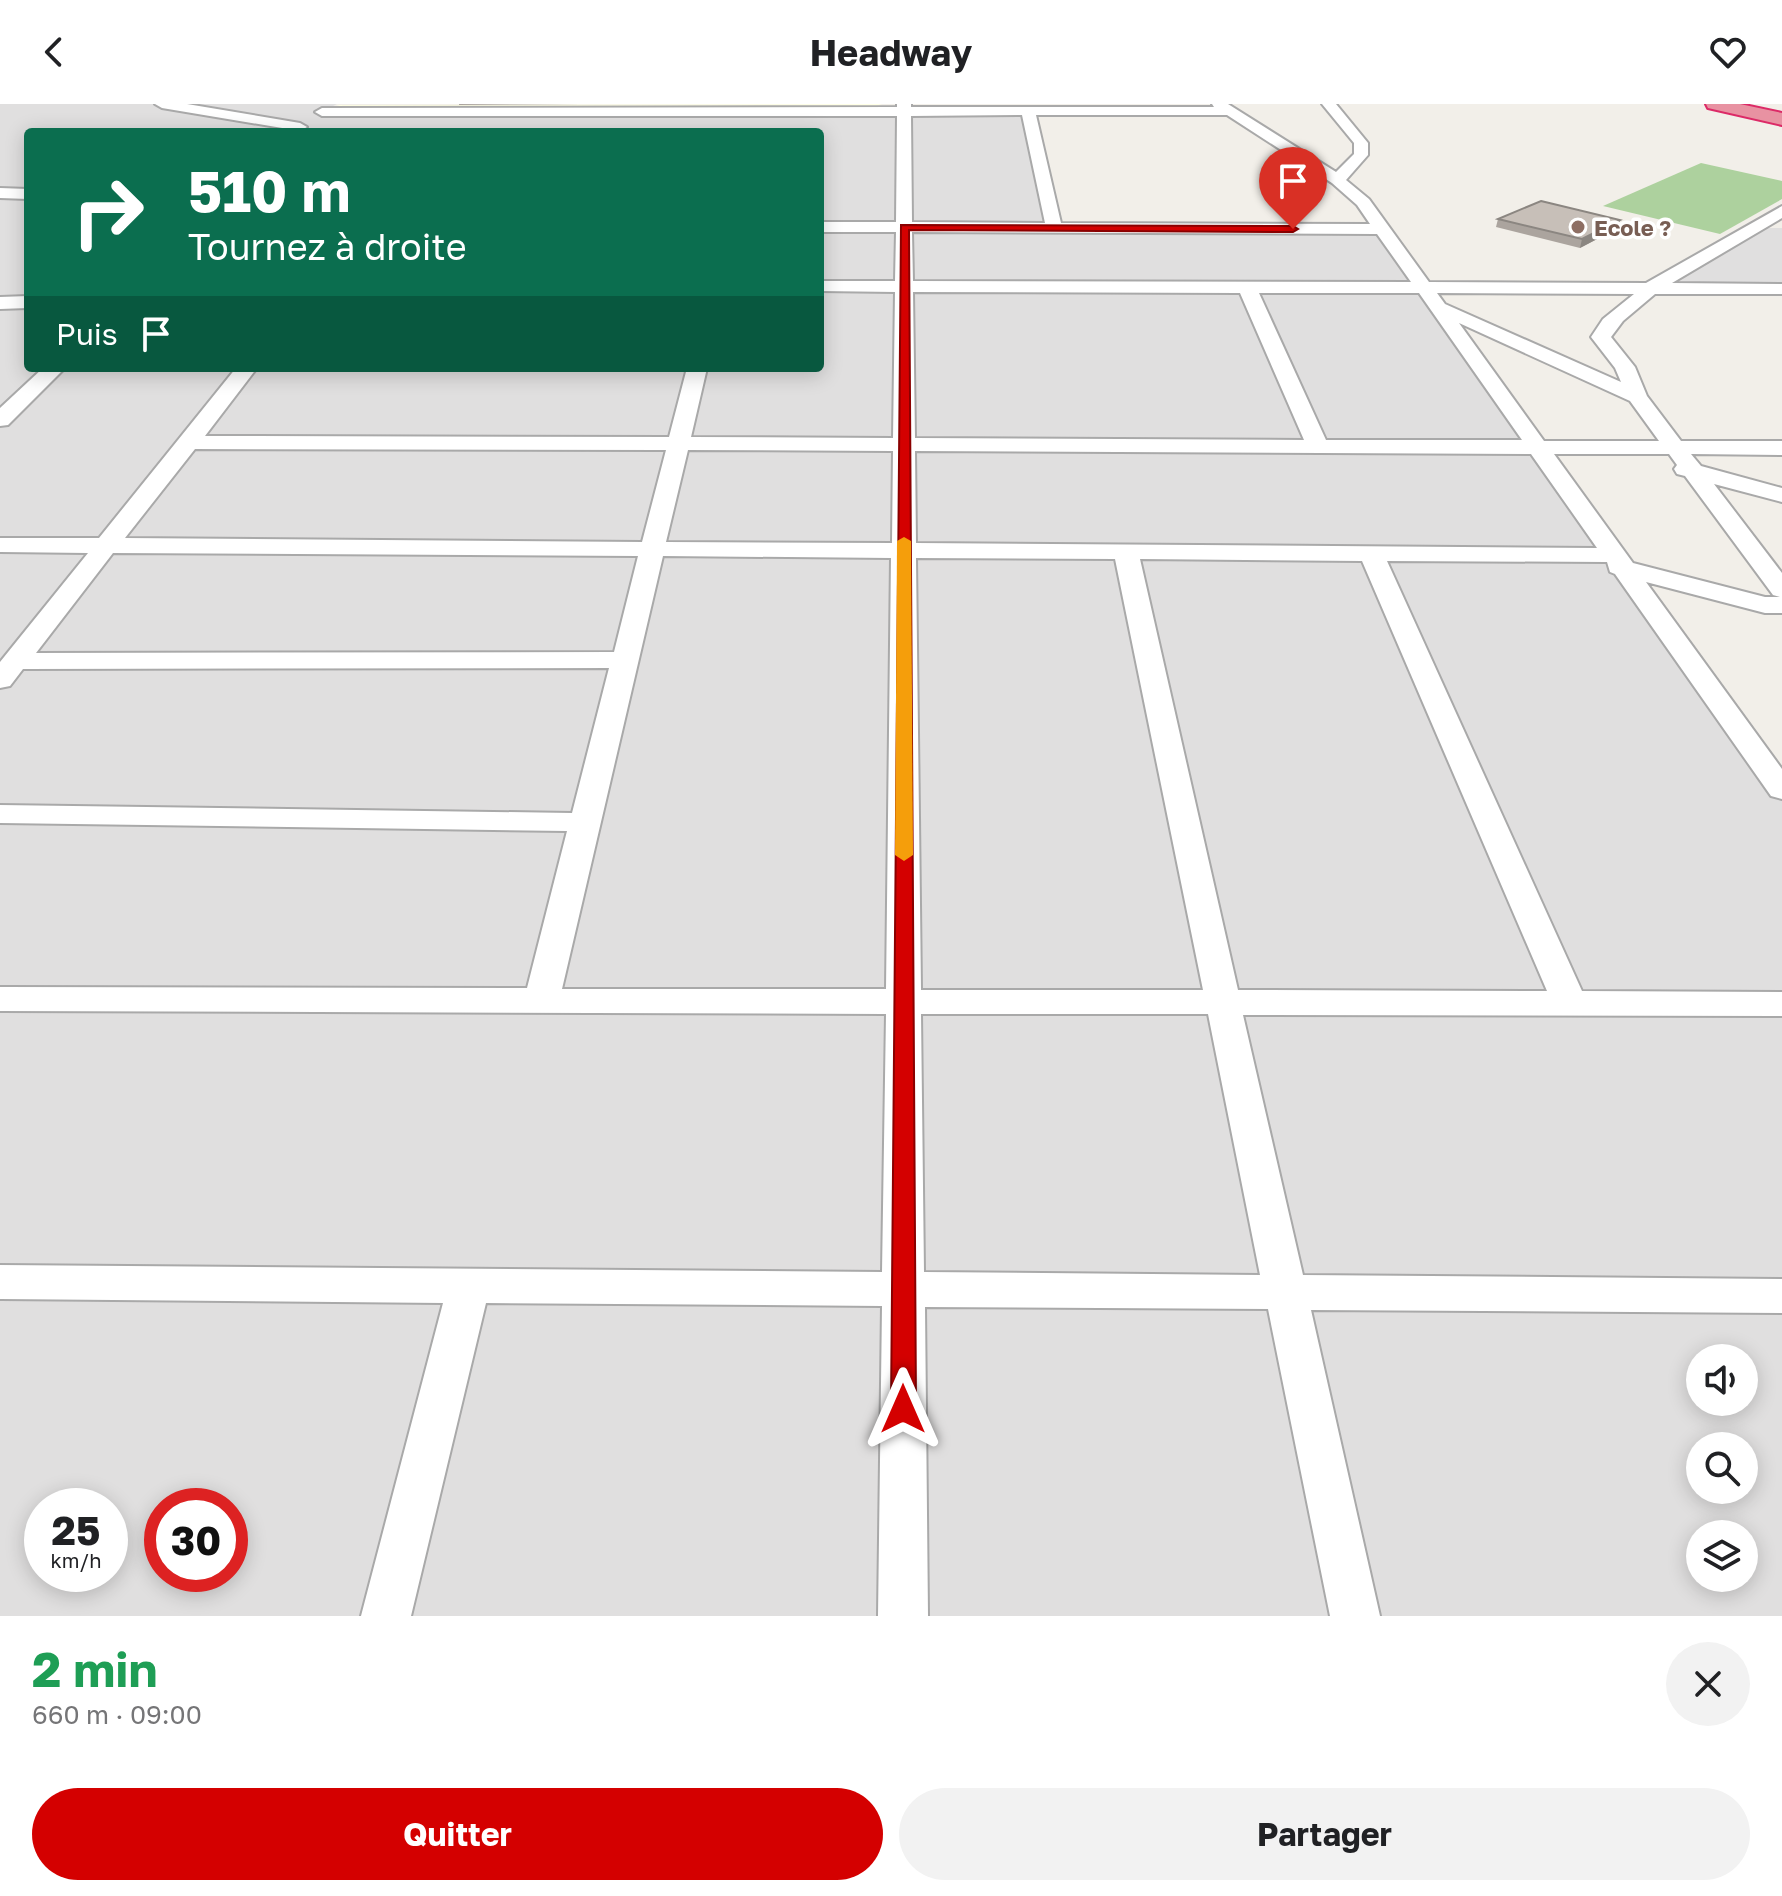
<!DOCTYPE html>
<html lang="fr">
<meta charset="utf-8">
<style>
:root{--surface:#fff;--page:#f2f2f2;--text:#202124;--muted:#757577;--accent:#d40000}
body{margin:0;font-family:"Golos Text",sans-serif;background:var(--page);color:var(--text);height:100vh;display:flex;flex-direction:column;font-size:30px;white-space:nowrap}
*{box-sizing:border-box;margin:0}
p{font-size:26px;color:var(--muted)}
.icon{flex:none;width:44px;height:44px;fill:none;stroke:currentColor;stroke-width:2;stroke-linecap:round;stroke-linejoin:round}
.map{position:relative;height:1512px;overflow:hidden}
.details{display:flex;flex-direction:column;background:var(--surface);flex:1}
.details>*{flex:none}
.top-card{position:absolute;left:24px;top:24px;width:800px;height:244px;border-radius:8px;box-shadow:0 4px 20px #0003;background:#0b6e4f;color:#fff;overflow:hidden}
.fabs{position:absolute;left:1686px;top:1240px;display:grid;gap:16px}
.fabs a{display:grid;place-items:center;width:72px;height:72px;border-radius:50%;background:var(--surface);box-shadow:0 4px 20px #0003;font-size:40px}
.speed{position:absolute;left:24px;top:1384px;display:flex;gap:16px;font-size:40px;font-weight:700;text-align:center}
.speed>*{display:grid;place-content:center;width:104px;height:104px;border-radius:50%;background:var(--surface);box-shadow:0 4px 20px #0003;line-height:1}
.speed small{font-size:20px;font-weight:400}
.speed .limit{border:12px solid #d22;background:#fff;color:#111}
.pin{position:absolute;display:grid;place-items:center;width:68px;height:68px;color:#fff;margin:-82px -34px;border-radius:50% 50% 50% 0;rotate:-45deg;box-shadow:0 0 8px #0007}
.pin .icon{rotate:45deg}
.me{position:absolute;width:88px;margin:-44px;rotate:0deg;stroke-linejoin:round;filter:drop-shadow(0 0 6px #0008)}
.turn{display:flex;align-items:center;gap:28px;height:168px;padding:0 32px;font-size:36px}
.turn .icon{width:104px;height:104px;stroke-width:2.5}
.turn b{display:block;font-size:56px;line-height:68px}
.then{display:flex;align-items:center;height:76px;padding:0 32px;background:#0003;gap:16px;font-size:30px}
.round{display:grid;place-items:center;flex:none;width:84px;height:84px;border-radius:42px;background:var(--page)}
.head{display:flex;align-items:center;justify-content:space-between;height:136px;padding:0 32px}
h1{font-size:48px;font-weight:700;line-height:60px;color:#1e9e55}
.action{display:flex;gap:16px;margin-top:auto;padding:16px 32px}
.action a{flex:1;height:92px;border-radius:48px;background:var(--accent);color:#fff;font-size:32px;font-weight:700;line-height:92px;text-align:center}
.action a+a{background:var(--page);color:var(--text)}
header{display:flex;justify-content:space-between;align-items:center;height:104px;padding:0 32px;background:var(--surface);font-size:36px;font-weight:700}
.map>svg:first-child{display:block}
.residential{fill:#e0dfdf;fill-rule:evenodd}
.education{fill:#ffffe5}
.forest{fill:#add19e}
.lines{fill:none;stroke-linecap:round;stroke-linejoin:round}
.street-casing{stroke:#a9a9a9;stroke-width:4}
.highway-casing{stroke:#dc2a67;stroke-width:4}
.street{fill:#fff;fill-rule:evenodd}
.highway{fill:#e892a2;fill-rule:evenodd}
.wall{fill:#aba49e}
.shaded-wall{fill:#8b8681}
.building{fill:#c7bfb8;stroke:#8b8681;stroke-width:2}
.route{fill:#d40000;stroke:#8a0000;stroke-width:2}
.slow{fill:#f59e0b}
.education-dot{fill:#8d6e63;stroke:#fff;stroke-width:3}
.labels{text-anchor:middle;dominant-baseline:central;stroke-width:7;stroke-linejoin:round;paint-order:stroke}
.far-education-label{font-size:22px;font-weight:bold;fill:#785e54;stroke:#fff;text-anchor:start}
</style>
<header><svg class="icon" aria-label="back" viewBox="0 0 24 24"><path d="M15 5l-7 7 7 7"/></svg>Headway<svg class="icon" aria-label="heart" viewBox="0 0 24 24"><path d="M12 20l-8-8c-3-5 5-10 8-4 3-6 11-1 8 4z"/></svg></header>
<div class="map">
<svg width="1782" height="1512" viewBox="0 0 1782 1512">
<rect width="100%" height="100%" fill="#f2efe9"/>
<g class="residential">
<path d="M0 0H337L323 7H1028L1055 124 1383 125 1782 686V1512H0ZM28 28H820V264H28ZM1700 1254H1744V1298H1700ZM1700 1342H1744V1386H1700ZM42 1402H110V1470H42ZM162 1402H230V1470H162ZM1700 1430H1744V1474H1700Z"/>
<polygon points="1753,124 1782,124 1782,185 1651,184"/>
</g>
<polygon class="education" points="882,0 872,3 344,3 336,1"/>
<polygon class="forest" points="1701,59 1782,77 1782,95 1720,130 1603,102"/>
<g class="lines">
<defs>
<g id="street">
<polygon points="155,0 187,0 300,19 307,23 300,27 162,4"/>
<path d="M897 0H911V3H1214L1212 0H1228L1336 68 1354 50V39L1322 0H1336L1368 39V51L1346 76 1369 95 1429 178 1646 179 1782 102V114L1672 179 1782 180V190H1655L1623 217 1611 233 1635 263 1647 292 1681 337H1782V351L1691 350 1701 362 1782 384V398L1714 380 1782 469V509H1765L1646 478 1782 665V695L1771 692 1615 470 1610 468 1607 458 1387 457 1582 887 1782 888V912L1243 911 1303 1171 1782 1175V1209L1311 1206 1380 1512H1330L1268 1205 925 1203 928 1512H878L882 1202 486 1199 411 1512H361L443 1199 0 1195V1161L882 1168 886 910 0 907V883L527 884 567 727 0 719V701L572 709 609 564 23 565 10 582 0 584V558L88 449 0 448V434H99L236 264H257L205 332 669 333 687 264H707L691 333 893 334 895 188 820 187V177H895L896 128H820V118H896L897 12H322L315 8 322 4 897 3ZM1022 11 1045 119 912 118 911 12ZM1036 11H1227L1332 79 1357 101 1370 120 1061 119ZM912 128 1377 130 1411 178 913 177ZM913 188 1240 189 1304 336 915 334ZM1259 189H1419L1522 336H1326ZM1437 189 1634 190 1603 215 1591 233 1615 264 1621 278 1445 200ZM1459 219 1630 297 1659 337H1544ZM195 345 666 346 642 438 125 434ZM688 346 893 347 892 439 666 438ZM915 347 1531 350 1597 444 916 439ZM1554 350H1669L1677 361 1674 365 1677 370 1685 372 1773 491 1780 493H1765L1633 459ZM113 449 638 452 614 548 36 549ZM663 452 891 454 886 885H562ZM916 454 1115 455 1203 886H921ZM1140 455 1362 457 1547 887 1238 886ZM921 910H1208L1260 1171 924 1168Z"/>
<polygon points="0,84 28,85 28,95 0,94"/>
<polygon points="28,192 28,204 0,205 0,193"/>
<polygon points="43,264 65,264 8,321 0,322 0,304"/>
</g>
<polygon id="highway" points="1706,0 1740,0 1782,9 1782,21 1708,4"/>
</defs>
<use href="#street" class="street-casing"/>
<use href="#highway" class="highway-casing"/>
<use href="#street" class="street"/>
<use href="#highway" class="highway"/>
</g>
<g class="wall">
<polygon points="459,0 581,0 459,1"/>
<polygon points="1498,115 1620,116 1618,124 1580,144 1496,123"/>
</g>
<polygon class="shaded-wall" points="1620,116 1618,124 1580,144 1582,135"/>
<polygon class="building" points="1541,97 1620,116 1582,135 1498,115"/>
<polygon class="route" points="901,121 1293,122 1298,125 1293,128 909,126 916,1305 913,1313 903,1316 894,1313 891,1305"/>
<polygon class="slow" points="904,433 911,437 913,751 904,757 895,751 897,437"/>
<circle class="education-dot" cx="1578" cy="123" r="8"/>
<g class="labels">
<g class="far-education-label">
<text x="1594" y="123">Ecole ?</text>
</g>
</g>
</svg>
<div class="fabs">
<a><svg class="icon" aria-label="sound" viewBox="0 0 24 24"><path d="M4 9h4l5-4v14l-5-4H4zM17 9q2 3 0 6"/></svg></a>
<a><svg class="icon" aria-label="search" viewBox="0 0 24 24"><circle cx="10" cy="10" r="6"/><path d="M15 15l6 6"/></svg></a>
<a><svg class="icon" aria-label="layers" viewBox="0 0 24 24"><path d="M12 4l9 5-9 5-9-5zM3 14l9 5 9-5"/></svg></a>
</div>
<div class="speed"><div>25<small>km/h</small></div><div class="limit">30</div></div>
<div class="pin" style="left:1293px;top:125px;background:#d93025"><svg class="icon" aria-label="arrive" viewBox="0 0 24 24"><path d="M6 21V4h12l-3 4 3 4H6"/></svg></div>
<svg class="me" style="left:903px;top:1305px" viewBox="-20 -20 40 40"><path d="M0-17L14 15 0 8-14 15z" fill="#d40000" stroke="#fff" stroke-width="4"/></svg>
<div class="top-card">
<div class="turn"><svg class="icon" aria-label="right" viewBox="0 0 24 24"><path d="M7 20v-9h11M14 6l5 5-5 5"/></svg><div><b>510 m</b>Tournez à droite</div></div>
<div class="then">Puis<svg class="icon" aria-label="arrive" viewBox="0 0 24 24"><path d="M6 21V4h12l-3 4 3 4H6"/></svg></div>
</div>
</div>
<section class="details">
<div class="head"><div><h1>2 min</h1><p>660 m · 09:00</p></div><a class="round"><svg class="icon" aria-label="close" viewBox="0 0 24 24"><path d="M6 6l12 12M18 6L6 18"/></svg></a></div>
<div class="action"><a>Quitter</a><a>Partager</a></div>
</section>
